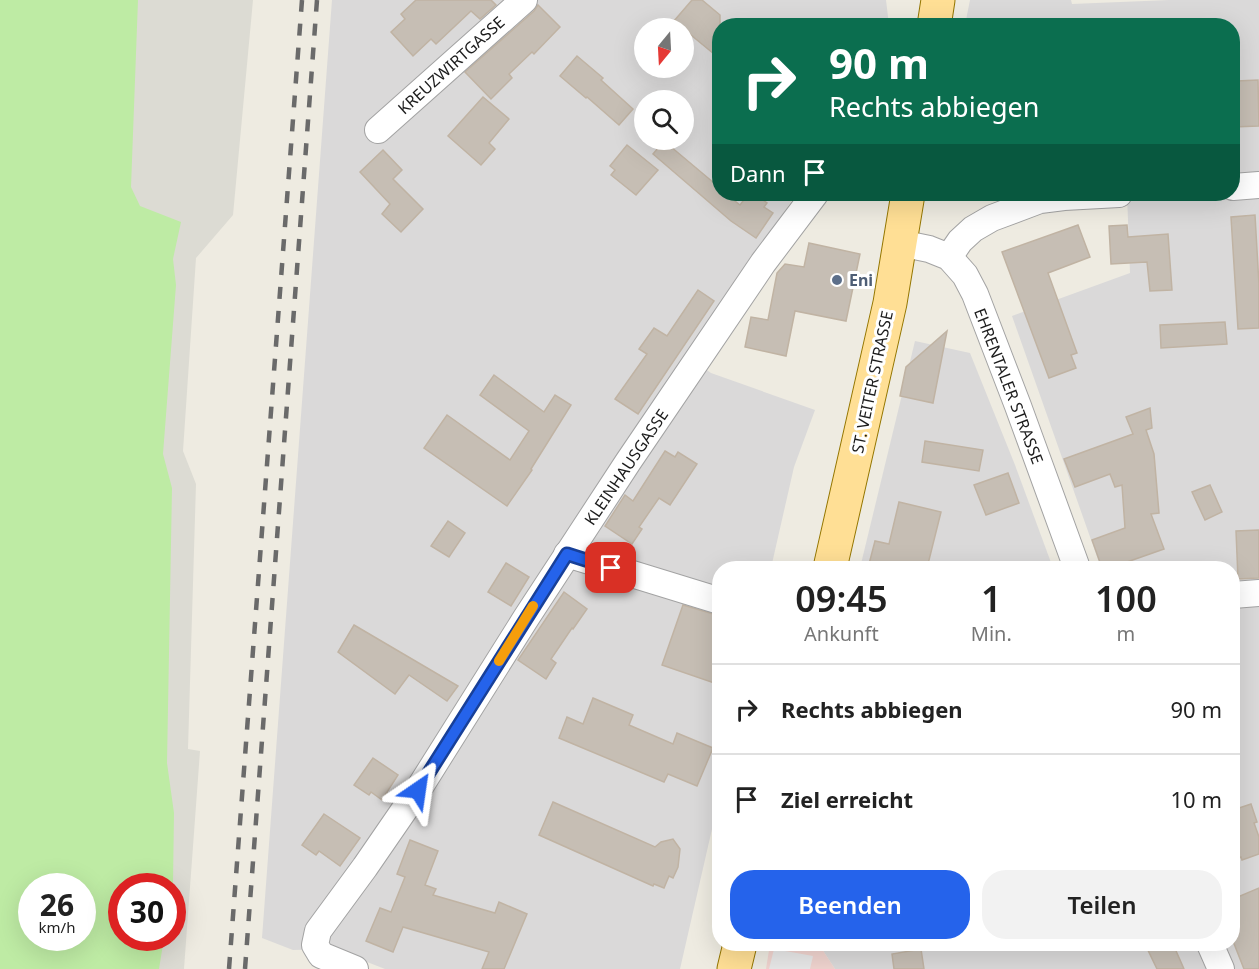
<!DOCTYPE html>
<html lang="de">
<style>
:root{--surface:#fff;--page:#f2f2f2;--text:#222;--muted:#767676;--line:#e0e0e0;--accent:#2563eb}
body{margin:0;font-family:"Noto Sans",sans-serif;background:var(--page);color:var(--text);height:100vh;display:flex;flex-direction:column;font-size:22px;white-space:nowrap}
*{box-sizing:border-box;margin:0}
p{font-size:20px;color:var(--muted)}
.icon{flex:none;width:33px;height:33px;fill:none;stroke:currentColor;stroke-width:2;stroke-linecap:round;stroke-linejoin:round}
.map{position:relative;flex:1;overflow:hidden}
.drawer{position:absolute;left:712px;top:561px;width:528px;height:390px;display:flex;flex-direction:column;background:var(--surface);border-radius:24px;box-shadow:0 6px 24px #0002}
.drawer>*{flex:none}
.top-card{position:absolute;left:712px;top:18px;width:528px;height:183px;border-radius:24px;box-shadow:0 6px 24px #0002;background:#0b6e4f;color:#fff;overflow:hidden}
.needle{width:39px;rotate:198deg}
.tools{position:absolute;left:634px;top:18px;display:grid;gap:12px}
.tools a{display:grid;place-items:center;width:60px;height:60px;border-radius:50%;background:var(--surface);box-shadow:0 6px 24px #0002;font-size:30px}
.speed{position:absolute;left:18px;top:873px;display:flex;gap:12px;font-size:30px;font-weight:700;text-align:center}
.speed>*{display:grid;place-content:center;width:78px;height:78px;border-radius:50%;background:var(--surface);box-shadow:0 6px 24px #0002;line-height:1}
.speed small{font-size:15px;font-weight:400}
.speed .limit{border:9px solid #d22;background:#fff;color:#111}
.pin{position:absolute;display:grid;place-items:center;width:51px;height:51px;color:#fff;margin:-26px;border-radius:12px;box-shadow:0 3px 9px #0006}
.me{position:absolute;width:66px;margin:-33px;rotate:32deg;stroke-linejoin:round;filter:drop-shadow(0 0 4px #0008)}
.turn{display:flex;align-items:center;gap:21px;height:126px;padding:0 18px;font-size:27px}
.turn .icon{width:78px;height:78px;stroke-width:2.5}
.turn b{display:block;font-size:42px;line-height:51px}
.then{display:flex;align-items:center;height:57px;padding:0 18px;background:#0003;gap:12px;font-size:22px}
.eta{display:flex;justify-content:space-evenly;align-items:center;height:102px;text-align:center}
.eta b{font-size:36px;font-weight:600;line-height:42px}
.button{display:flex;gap:12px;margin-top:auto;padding:12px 18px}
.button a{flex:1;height:69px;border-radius:24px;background:var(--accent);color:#fff;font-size:24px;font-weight:600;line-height:69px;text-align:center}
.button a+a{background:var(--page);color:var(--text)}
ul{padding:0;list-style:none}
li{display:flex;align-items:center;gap:18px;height:90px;padding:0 18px;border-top:2px solid var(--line)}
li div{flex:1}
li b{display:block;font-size:22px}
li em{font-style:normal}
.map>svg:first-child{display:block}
.residential{fill:#dad9d9;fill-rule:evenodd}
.commercial{fill:#f0d4cf}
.airport{fill:#dcdbd3;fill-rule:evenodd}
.grass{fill:#beeba4;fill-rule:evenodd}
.parking{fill:#e8e8e8}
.building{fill:#c6beb4;stroke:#c0b3a3;stroke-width:1.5}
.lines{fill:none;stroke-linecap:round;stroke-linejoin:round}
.minor-casing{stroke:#a3a3a3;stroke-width:28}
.major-casing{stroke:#947600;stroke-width:35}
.minor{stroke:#fff;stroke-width:26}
.major{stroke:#ffdf95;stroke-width:33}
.rail{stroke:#6a6a6a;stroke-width:4.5;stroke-dasharray:12 12;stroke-linecap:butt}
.route-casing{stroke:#184099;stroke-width:15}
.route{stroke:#2563eb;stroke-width:10}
.slow{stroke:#f59e0b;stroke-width:10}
.service-dot{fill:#5c6f8a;stroke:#fff;stroke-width:2}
.labels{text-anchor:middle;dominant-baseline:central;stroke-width:6;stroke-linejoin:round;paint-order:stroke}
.street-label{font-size:16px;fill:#1c1c1c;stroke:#fff}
.service-label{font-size:16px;font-weight:bold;fill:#4e5e75;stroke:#fff;text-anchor:start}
</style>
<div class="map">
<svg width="1259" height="969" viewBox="0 0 1259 969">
<rect width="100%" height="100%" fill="#eeebe1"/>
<g class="residential">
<path d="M332 0H886L889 25 720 26V194H796L688 357 711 373 815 410 794 467 771 568H720V794L680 969H385L334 949 293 950 262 938ZM645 28H684V68H645ZM645 100H684V140H645Z"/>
<polygon points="970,0 1071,0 1072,4 1169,0 1259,0 1259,969 835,969 820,946 841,944 1233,944 1233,568 1101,568 1012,316 1130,273 1127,194 1233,194 1233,26 965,25"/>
<polygon points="915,341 970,353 1015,465 1053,568 860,568"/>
</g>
<polygon class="commercial" points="770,944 806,944 820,946 835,969 766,969"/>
<path class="airport" d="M0 0H253L233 215 196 258 183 451 196 484 188 749 200 751 184 969H0ZM32 886H82V938H32ZM122 886H172V938H122Z"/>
<path class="grass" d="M0 0H138L131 187 140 206 181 222 173 259 176 285 163 454 172 488 167 763 174 813 173 883V888L172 886H122V938H164L159 969H0ZM32 886H82V938H32Z"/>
<polygon class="parking" points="774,949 813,956 810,969 769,969"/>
<g class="building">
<polygon points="416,0 491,0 496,5 480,19 471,11 436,44 431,39 413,56 391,32 405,19 401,14"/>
<polygon points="692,0 702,0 720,15 720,59 674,21"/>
<polygon points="538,5 560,27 534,54 532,52 509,74 512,78 491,99 465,72 534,11"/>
<polygon points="577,56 603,78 601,80 633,109 619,125 587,97 586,98 560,76"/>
<polygon points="1258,80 1259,126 1233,127 1233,85 1237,84 1237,81"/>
<polygon points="483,97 509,119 489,143 495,149 481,165 448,136"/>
<polygon points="664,141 720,188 720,194 726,194 740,205 747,196 755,194 767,203 764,207 773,213 756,238 731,221 653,154"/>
<polygon points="627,145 658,170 636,195 611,175 615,170 610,166"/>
<polygon points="383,150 402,170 393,179 423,209 401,232 382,214 390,204 360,172"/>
<polygon points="1255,215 1259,285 1259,328 1238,329 1231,217"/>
<polygon points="1078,225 1090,257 1048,273 1077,353 1071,355 1076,368 1049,378 1002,252"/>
<polygon points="1127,225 1128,237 1168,234 1172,290 1150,291 1147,262 1111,264 1109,226"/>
<polygon points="809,243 860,254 846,321 795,311 786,356 745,347 751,317 768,320 777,273 785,264 804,267"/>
<polygon points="698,290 714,301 638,414 615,399 647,354 639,349 654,328 667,336"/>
<polygon points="1225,322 1227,344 1161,348 1160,325"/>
<polygon points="947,331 933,403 900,396 906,367"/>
<polygon points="494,375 544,412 555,395 571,405 531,469 532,470 507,506 424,448 447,415 510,460 529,431 480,395"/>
<polygon points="1150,408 1152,428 1146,430 1154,454 1159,513 1151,514 1164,549 1110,568 1102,568 1092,540 1125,528 1122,485 1115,487 1110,474 1075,487 1064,459 1133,434 1126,417"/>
<polygon points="925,441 983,450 979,471 922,462"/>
<polygon points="665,451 675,457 678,452 697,464 670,505 659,498 639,527 642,529 632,544 605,526 625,495 633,501"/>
<polygon points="1008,473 1019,503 986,515 974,485"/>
<polygon points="1210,485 1222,512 1205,520 1192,492"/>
<polygon points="899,502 941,512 927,568 868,568 875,541 889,544"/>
<polygon points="448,521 465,533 449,557 431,546"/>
<polygon points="1259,530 1259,578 1238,579 1236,531"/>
<polygon points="506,563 529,577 511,606 488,592"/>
<polygon points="564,592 587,609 573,629 572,628 551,659 556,663 546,679 518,660"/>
<polygon points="683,605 720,616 720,685 662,665"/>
<polygon points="354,625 458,686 447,701 409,675 395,694 338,652"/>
<polygon points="593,698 633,715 629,725 673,744 677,733 713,748 697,786 668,774 664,782 559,738 567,717 583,724"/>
<polygon points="373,758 398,775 382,800 371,792 369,795 354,785"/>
<polygon points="553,802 655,847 661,842 673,839 680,849 678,867 673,878 669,876 664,888 654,884 653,886 539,835"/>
<polygon points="1251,804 1257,822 1254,823 1259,837 1259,854 1242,860 1241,857 1233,860 1233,810"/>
<polygon points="324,814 360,838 340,866 319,851 316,855 302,845"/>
<polygon points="410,840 438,851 425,885 436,889 433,895 495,913 499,902 527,914 504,969 482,969 489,952 403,927 393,952 366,941 380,908 391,912 405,877 397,874"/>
<polygon points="1259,888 1259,969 1244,969 1233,941 1233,899"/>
<polygon points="1145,944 1173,944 1184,969 1157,969"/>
<polygon points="921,949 924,969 894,969 892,954"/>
</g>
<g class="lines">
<defs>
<g id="minor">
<polyline points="378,130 524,0"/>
<polyline points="1233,187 1259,185"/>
<polyline points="900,243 929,249 949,257 965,275 975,294 1018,406 1077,568"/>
<polyline points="949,257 960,241 973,229 992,218 1040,200 1064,197 1119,194"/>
<polyline points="567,554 720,601"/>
<polyline points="1233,595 1259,593"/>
<polyline points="1210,944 1221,969"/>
<polyline points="355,969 321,955 315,945 318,931 365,867 418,790 526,618 628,462 763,263 815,194"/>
</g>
<g id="major">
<polyline points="934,26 938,0"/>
<polyline points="830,568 890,303 908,194"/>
<polyline points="734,969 740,944"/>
</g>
</defs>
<use href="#minor" class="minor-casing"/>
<use href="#major" class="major-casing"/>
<use href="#minor" class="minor"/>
<use href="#major" class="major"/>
<g class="rail">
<polyline points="229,969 302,0"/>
<polyline points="245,969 317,0"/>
</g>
</g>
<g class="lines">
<defs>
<polyline id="route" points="418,790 567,554 611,568"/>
</defs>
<use href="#route" class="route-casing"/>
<use href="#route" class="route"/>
<polyline class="slow" points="499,661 533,606"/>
</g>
<circle class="service-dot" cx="837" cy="280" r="6"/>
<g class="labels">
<g class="street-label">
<text transform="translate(451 65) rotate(-42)">KREUZWIRTGASSE</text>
<text transform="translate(872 382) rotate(-78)">ST. VEITER STRASSE</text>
<text transform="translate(1009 386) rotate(69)">EHRENTALER STRASSE</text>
<text transform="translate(626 467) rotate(-56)">KLEINHAUSGASSE</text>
</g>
<g class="service-label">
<text x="849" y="280">Eni</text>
</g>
</g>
</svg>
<div class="tools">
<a><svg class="needle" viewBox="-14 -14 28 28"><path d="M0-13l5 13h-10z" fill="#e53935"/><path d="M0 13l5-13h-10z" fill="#767676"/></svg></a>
<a><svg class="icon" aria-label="search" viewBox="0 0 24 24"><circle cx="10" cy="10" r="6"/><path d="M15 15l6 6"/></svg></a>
</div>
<div class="speed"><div>26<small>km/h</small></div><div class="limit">30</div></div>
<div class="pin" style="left:611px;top:568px;background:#d93025"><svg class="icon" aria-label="arrive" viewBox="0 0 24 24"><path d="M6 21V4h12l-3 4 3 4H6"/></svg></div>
<svg class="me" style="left:418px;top:790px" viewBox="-20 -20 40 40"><path d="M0-17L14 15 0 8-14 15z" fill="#2563eb" stroke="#fff" stroke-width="4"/></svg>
<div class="top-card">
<div class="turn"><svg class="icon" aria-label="right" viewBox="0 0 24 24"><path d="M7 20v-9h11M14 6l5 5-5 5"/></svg><div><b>90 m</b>Rechts abbiegen</div></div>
<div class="then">Dann<svg class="icon" aria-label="arrive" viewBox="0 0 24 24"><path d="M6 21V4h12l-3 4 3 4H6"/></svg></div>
</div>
<section class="drawer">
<div class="eta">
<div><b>09:45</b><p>Ankunft</p></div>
<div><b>1</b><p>Min.</p></div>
<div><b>100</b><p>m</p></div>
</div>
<ul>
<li><svg class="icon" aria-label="right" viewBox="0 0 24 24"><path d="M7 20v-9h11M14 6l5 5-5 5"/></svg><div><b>Rechts abbiegen</b></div><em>90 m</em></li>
<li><svg class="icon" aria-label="arrive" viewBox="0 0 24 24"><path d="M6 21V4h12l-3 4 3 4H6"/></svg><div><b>Ziel erreicht</b></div><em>10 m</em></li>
</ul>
<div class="button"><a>Beenden</a><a>Teilen</a></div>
</section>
</div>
